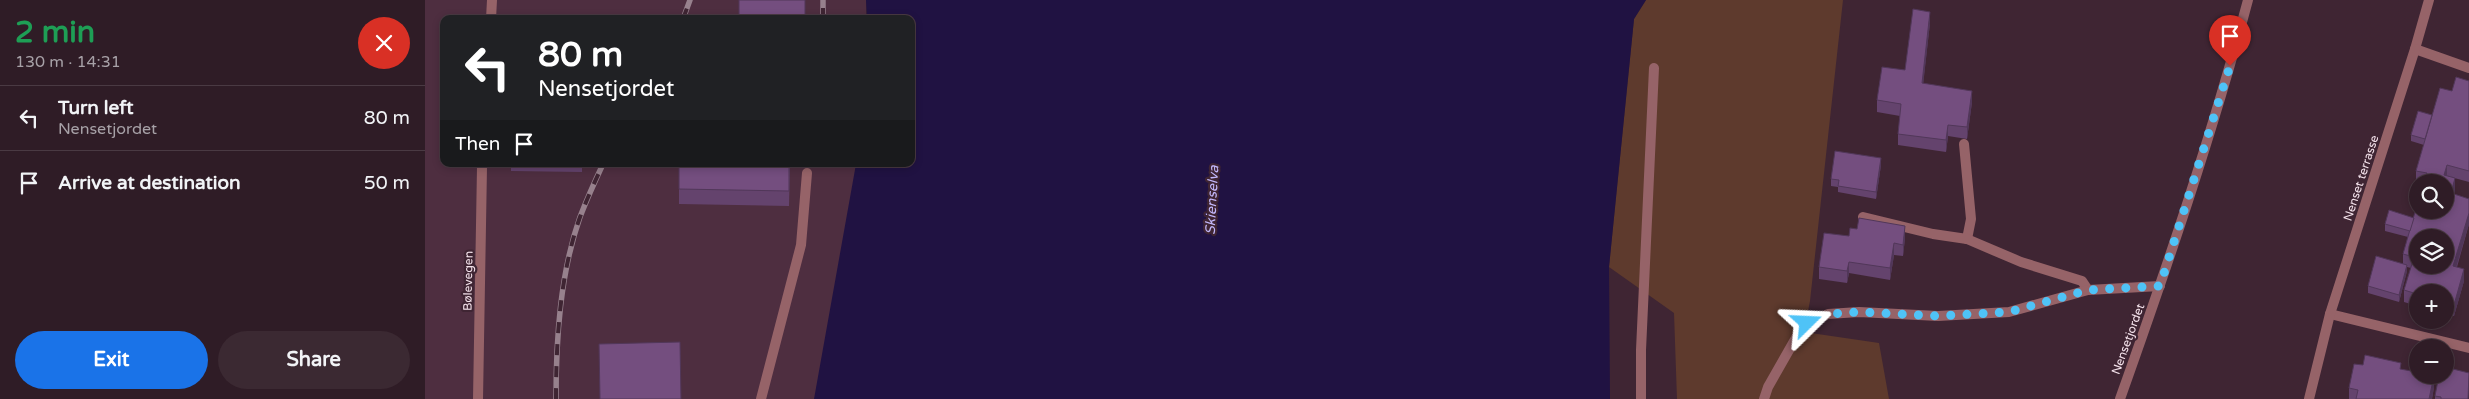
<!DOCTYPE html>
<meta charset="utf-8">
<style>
:root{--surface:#2f1c26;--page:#3b2932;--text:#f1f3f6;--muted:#a7a1a7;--line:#4a3a43;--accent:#1a73e8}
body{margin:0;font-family:"Varela Round",sans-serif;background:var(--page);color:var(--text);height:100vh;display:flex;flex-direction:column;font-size:19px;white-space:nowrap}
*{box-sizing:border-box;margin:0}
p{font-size:16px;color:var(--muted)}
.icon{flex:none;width:28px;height:28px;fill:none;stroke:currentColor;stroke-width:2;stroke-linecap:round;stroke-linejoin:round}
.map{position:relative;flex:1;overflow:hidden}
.side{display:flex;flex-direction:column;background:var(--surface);width:425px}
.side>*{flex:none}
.hud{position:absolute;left:15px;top:15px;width:475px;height:152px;border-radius:10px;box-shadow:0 2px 8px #0003,0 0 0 1px var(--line);background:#202124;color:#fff;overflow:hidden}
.controls{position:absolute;left:1984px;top:174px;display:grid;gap:10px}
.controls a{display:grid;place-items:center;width:45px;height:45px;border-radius:50%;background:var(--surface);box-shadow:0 2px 8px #0003,0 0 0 1px var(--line);font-size:25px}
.pin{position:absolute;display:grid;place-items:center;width:42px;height:42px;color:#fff;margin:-51px -21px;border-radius:50% 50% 50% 0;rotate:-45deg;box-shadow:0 0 5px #0007}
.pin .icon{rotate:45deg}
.me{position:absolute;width:55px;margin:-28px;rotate:69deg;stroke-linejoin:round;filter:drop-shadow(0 0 4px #0008)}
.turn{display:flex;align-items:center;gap:18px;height:105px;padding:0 15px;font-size:22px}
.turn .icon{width:65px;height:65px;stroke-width:2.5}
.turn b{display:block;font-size:35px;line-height:42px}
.then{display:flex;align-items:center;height:48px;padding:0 15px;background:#0003;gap:10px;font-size:19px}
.round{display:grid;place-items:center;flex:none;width:52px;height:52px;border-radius:26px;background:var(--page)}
.headline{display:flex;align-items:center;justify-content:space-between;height:85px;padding:0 15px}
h1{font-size:30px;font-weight:700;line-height:38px;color:#1e9e55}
.action{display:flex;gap:10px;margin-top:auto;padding:10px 15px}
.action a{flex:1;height:58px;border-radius:30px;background:var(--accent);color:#fff;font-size:20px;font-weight:700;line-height:58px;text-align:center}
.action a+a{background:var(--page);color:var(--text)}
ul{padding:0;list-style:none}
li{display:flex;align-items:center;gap:15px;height:65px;padding:0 15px;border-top:1px solid var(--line)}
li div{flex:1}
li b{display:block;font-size:19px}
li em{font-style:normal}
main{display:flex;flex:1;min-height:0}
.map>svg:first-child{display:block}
.built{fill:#4e2e40}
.green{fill:#5e3a2d}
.water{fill:#201242}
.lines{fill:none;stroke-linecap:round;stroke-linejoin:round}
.service{stroke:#966368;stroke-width:10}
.minor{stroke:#966368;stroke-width:10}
.rail-casing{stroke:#97818d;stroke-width:5.5}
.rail{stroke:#3f2533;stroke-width:4;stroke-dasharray:11;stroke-linecap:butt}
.wall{fill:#64436d}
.shaded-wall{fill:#513759}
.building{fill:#744e7f;stroke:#513759;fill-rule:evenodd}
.route{stroke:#4fc3f7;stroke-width:9;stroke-dasharray:0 16.2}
.labels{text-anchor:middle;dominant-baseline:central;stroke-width:4.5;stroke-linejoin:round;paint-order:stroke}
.street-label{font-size:12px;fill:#f4e2eb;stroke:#3f2533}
.water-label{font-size:14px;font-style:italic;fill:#c2b7fa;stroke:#3f2533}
</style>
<main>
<section class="side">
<div class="headline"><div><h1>2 min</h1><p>130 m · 14:31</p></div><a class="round" style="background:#d93025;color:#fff"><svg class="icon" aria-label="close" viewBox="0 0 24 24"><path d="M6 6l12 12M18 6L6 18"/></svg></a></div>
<ul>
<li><svg class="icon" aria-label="left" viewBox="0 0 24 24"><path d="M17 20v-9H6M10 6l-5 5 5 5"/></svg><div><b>Turn left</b><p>Nensetjordet</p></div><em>80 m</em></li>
<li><svg class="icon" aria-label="arrive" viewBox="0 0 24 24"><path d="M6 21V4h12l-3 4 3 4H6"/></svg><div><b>Arrive at destination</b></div><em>50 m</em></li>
</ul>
<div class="action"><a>Exit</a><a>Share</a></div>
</section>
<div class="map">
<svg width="2044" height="399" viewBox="0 0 2044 399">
<rect width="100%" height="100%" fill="#3f2533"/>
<polygon class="built" points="0,0 441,0 441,19 19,19 19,164 439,164 392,399 0,399"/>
<polygon class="green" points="1221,0 1418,0 1385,301 1379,332 1454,343 1464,399 1252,399 1249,313 1184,267 1209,19"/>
<polygon class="water" points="441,0 1221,0 1209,19 1184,267 1185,399 389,399 431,164 486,164 486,19 442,19"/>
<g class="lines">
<g class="service">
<polyline points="66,19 67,0"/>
<polyline points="1539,144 1546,219 1542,239"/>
<polyline points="1438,217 1508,234 1542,239 1596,262 1657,281 1663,290"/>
<polyline points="336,399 376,245 382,173"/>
<polyline points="1216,399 1216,350 1229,68"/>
</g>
<g class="minor">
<polyline points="2004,0 1990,49 2044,68"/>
<polyline points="1905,314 2044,348"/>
<polyline points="53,399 57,167"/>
<polyline points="1339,399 1343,387 1372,336 1382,323 1403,314 1434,312 1513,316 1584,312 1663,290 1735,286"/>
<path d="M1695 399C1742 267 1787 135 1823 0"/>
<polyline points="1884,399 1905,314 1990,49"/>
</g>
<defs>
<g id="rail">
<polyline points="258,19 265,0"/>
<polyline points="398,19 398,0"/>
<path d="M131 399C131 339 135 274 155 217 162 199 170 181 178 164"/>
</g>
</defs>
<use href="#rail" class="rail-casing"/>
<use href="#rail" class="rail"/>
</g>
<g class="wall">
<polygon points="1505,23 1498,84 1547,102 1542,139 1523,136 1521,152 1473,145 1473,134 1475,116 1452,112 1452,100 1480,70"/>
<polygon points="2044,81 2044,182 2022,176 2030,190 2029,194 2044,199 2044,224 2032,267 2039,281 2029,316 2020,314 2020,292 1992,292 1992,315 1992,306 1979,302 1979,290 1986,268 1982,267 1982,271 1974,302 1943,293 1943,286 1978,264 1978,254 1983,237 1960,231 1960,224 1989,218 2020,182 1991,182 1991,171 1999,145 1986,141 1986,135 2007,117 2027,91"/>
<polygon points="86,164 157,164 157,172 86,171"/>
<polygon points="254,164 365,164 364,206 254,204"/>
<polygon points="1456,165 1451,199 1413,192 1413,187 1406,186 1406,179"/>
<polygon points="1424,236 1480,238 1478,256 1469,255 1465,280 1424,273 1422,283 1394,279 1394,267"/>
<polygon points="1938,365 1976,369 2009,387 2007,399 1924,399 1924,388"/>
<polygon points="2010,396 2044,399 2010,399"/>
</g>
<g class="shaded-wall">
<polygon points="1505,12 1505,23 1497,95 1497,83"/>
<polygon points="1547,91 1547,102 1542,139 1542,127"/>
<polygon points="1523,125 1523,136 1521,152 1521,140"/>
<polygon points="1456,158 1456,165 1451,199 1451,192"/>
<polygon points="2022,165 2022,176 2019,175"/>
<polygon points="2030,178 2030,190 2026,205 2026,193"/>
<polygon points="2044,213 2044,224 2028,278 2028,266"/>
<polygon points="1480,226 1480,238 1478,256 1478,245"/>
<polygon points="1469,243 1469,255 1465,280 1465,268"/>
<polygon points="1424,262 1424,273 1422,283 1422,271"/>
<polygon points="1982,265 1982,271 1974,302 1974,295"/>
<polygon points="2039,269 2039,281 2029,316 2029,305"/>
<polygon points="2009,376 2009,387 2007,399 2004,399"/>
</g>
<g class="building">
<rect x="314" y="0" width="66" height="19"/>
<polygon points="1488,9 1505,12 1497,83 1547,91 1542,127 1523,125 1521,140 1473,134 1476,104 1452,100 1457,67 1480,70"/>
<path d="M2031 77 2044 81V171L2022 165 2019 175 2030 178 2026 193 2044 199V213L2028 266 2039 269 2029 305 2020 302V292H1992V294L1979 290 1989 257 1978 254 1992 205V210H2020V182H1999L2002 173 1991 171 2015 88 2027 91ZM1992 238H2020V265H1992Z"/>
<polygon points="1993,111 2007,115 2000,139 1986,135"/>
<polygon points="1410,151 1456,158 1451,192 1413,186 1414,180 1406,179"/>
<polygon points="254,164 364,164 364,191 254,189"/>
<polygon points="1964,210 1989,218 1985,231 1960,224"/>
<polygon points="1434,218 1480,226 1478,245 1469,243 1465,268 1424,262 1422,271 1394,267 1399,233 1424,236 1425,228 1432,229"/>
<polygon points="1951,256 1982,265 1974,295 1943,286"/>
<polygon points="255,342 256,399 175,399 174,344"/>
<polygon points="1940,355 1976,363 1975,369 1992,372 1992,375 2009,376 2004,399 1931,399 1933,390 1924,388 1929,364 1938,365"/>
<polygon points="2020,367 2044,373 2043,399 2016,399 2016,397 2010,396 2014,375 2020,375"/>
</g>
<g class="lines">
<polyline class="route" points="1382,323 1403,314 1434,312 1513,316 1584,312 1663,290 1735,286 1805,66"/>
</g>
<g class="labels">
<g class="street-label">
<text transform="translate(1936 178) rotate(-72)">Nenset terrasse</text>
<text transform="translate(43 281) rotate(-89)">Bølevegen</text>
<text transform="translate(1703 339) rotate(-70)">Nensetjordet</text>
</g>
<g class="water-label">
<text transform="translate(787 200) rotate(-87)">Skienselva</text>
</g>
</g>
</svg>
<div class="controls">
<a><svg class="icon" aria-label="search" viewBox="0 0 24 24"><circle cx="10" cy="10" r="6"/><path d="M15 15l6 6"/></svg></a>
<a><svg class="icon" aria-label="layers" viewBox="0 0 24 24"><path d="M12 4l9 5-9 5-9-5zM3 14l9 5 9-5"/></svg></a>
<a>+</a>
<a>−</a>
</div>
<div class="pin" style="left:1805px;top:66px;background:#d93025"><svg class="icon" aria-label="arrive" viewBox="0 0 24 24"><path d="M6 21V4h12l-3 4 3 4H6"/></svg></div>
<svg class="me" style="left:1382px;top:323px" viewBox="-20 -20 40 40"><path d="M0-17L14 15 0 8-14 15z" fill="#4fc3f7" stroke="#fff" stroke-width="4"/></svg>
<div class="hud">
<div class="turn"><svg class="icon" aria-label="left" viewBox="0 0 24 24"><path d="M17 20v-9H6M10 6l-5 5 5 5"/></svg><div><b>80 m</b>Nensetjordet</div></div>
<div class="then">Then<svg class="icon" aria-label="arrive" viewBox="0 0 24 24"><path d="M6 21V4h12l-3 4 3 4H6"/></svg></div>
</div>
</div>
</main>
